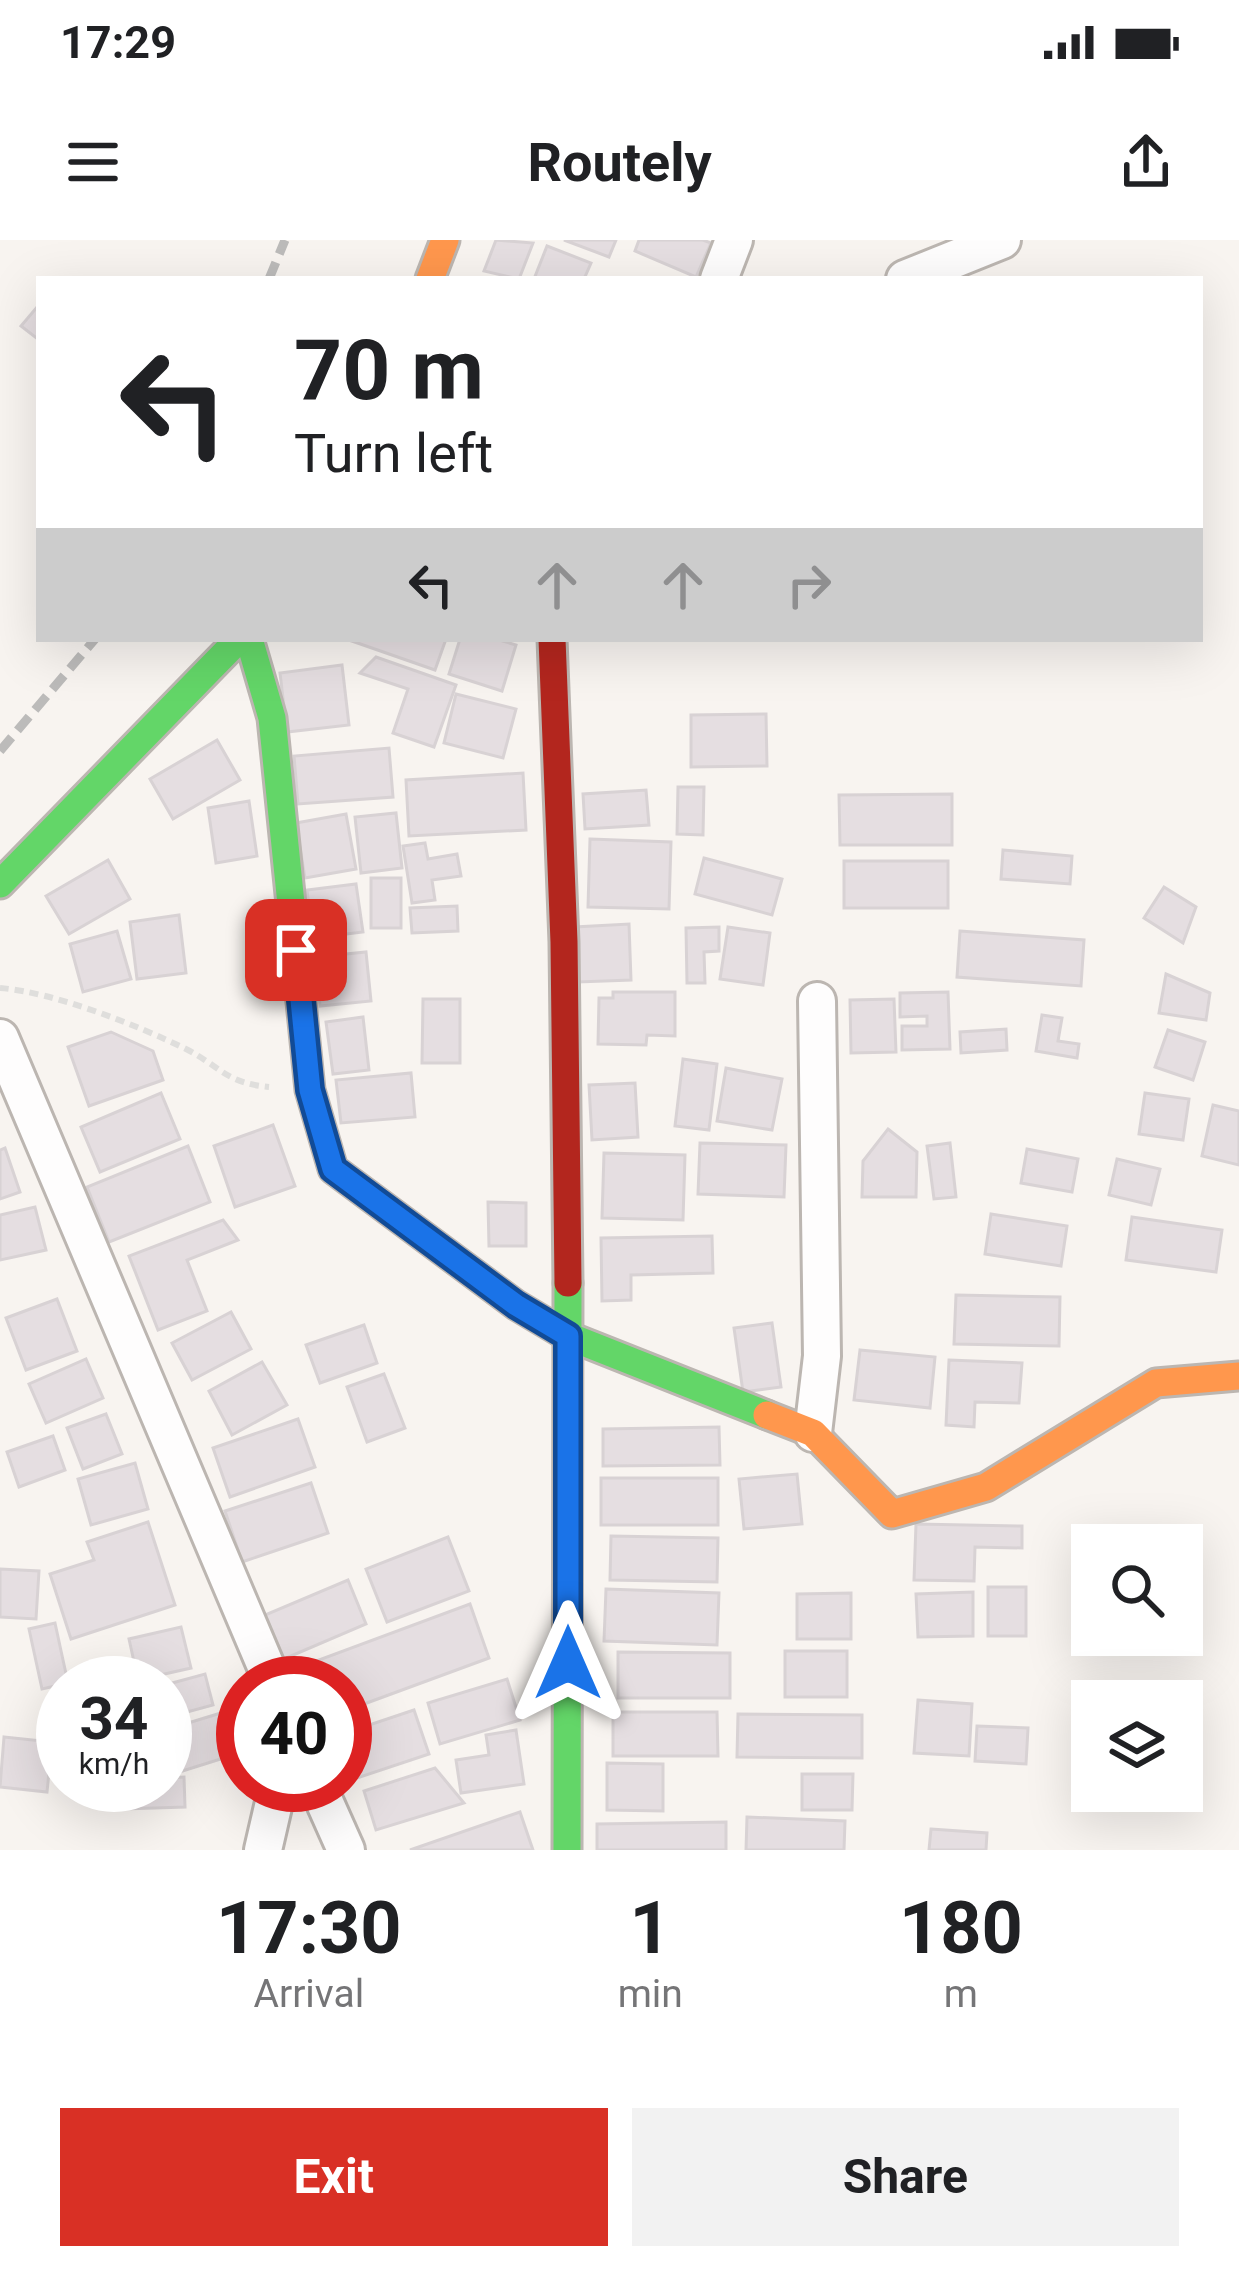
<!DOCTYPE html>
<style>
:root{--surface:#fff;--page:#f2f2f2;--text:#202124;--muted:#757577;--accent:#d93025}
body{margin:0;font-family:Roboto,sans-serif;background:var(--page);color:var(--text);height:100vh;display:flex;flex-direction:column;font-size:45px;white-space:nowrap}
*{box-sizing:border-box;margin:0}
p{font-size:39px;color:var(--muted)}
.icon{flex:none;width:66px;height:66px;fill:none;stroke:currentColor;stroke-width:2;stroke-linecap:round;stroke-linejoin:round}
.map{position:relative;height:1610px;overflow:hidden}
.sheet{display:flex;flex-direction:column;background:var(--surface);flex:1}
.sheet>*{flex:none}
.hud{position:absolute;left:36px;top:36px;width:1167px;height:366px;border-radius:0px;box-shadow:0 12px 48px #0002;background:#fff;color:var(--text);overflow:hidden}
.controls{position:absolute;left:1071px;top:1284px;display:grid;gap:24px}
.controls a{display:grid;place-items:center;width:132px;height:132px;border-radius:0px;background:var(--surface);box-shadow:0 12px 48px #0002;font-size:60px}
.speed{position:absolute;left:36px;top:1416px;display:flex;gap:24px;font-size:60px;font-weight:700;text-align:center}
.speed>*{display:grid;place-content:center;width:156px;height:156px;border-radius:50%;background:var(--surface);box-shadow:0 12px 48px #0002;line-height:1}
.speed small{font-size:30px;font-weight:400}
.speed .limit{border:18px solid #d22;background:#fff;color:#111}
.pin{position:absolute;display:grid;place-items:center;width:102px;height:102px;color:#fff;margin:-51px;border-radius:24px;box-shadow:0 6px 18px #0006}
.me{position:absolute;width:132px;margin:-66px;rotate:0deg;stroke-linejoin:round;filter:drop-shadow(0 0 9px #0008)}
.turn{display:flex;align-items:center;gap:42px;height:252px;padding:0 60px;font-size:54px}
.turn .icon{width:156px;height:156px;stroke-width:2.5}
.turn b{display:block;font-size:84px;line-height:102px}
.lanes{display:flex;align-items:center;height:114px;padding:0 60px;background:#0003;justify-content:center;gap:60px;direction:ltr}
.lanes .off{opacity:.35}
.eta{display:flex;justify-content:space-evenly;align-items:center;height:204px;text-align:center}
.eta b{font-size:72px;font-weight:700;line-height:84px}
.primary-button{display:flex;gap:24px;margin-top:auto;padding:24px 60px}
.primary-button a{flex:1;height:138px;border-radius:0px;background:var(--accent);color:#fff;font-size:48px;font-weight:700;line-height:138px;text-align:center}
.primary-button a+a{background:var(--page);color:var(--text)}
.status{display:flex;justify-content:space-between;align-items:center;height:84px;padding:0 60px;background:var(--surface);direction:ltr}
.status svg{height:33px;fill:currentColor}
header{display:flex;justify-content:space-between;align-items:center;height:156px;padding:0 60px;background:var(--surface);font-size:54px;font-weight:700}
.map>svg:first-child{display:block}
.building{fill:#e5dee1;stroke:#d8d2d4;stroke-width:3}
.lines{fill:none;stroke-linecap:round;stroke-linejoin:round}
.street-casing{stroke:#bcb6b1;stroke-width:42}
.fast-casing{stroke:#bcb6b1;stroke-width:33}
.slow-casing{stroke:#bcb6b1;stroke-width:33}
.jam-casing{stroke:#bcb6b1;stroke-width:33}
.path{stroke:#dfdedc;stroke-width:6;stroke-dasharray:9 6;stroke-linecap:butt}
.street{stroke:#fefdfd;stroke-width:36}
.fast{stroke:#63d668;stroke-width:27}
.slow{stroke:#ff974d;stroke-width:27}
.jam{stroke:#b3261e;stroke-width:27}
.rail{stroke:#bcbbba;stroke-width:9;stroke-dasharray:18 9;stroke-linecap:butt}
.route-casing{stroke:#114b97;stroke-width:30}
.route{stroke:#1a73e8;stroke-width:21}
</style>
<div class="status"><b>17:29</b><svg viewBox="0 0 49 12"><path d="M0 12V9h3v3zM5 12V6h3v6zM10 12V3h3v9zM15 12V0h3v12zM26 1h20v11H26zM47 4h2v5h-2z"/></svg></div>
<header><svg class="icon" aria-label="menu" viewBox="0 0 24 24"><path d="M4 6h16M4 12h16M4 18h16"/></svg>Routely<svg class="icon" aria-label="share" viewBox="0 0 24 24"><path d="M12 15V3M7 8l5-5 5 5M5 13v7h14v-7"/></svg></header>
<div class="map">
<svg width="1239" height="1610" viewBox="0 0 1239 1610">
<rect width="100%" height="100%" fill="#f8f4f0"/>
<g class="building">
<polygon points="496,0 533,3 519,39 484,31"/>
<polygon points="564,0 616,0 609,17"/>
<polygon points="639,0 703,0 711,3 696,37 635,11"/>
<polygon points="547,6 591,23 584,39 534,39"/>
<polygon points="38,66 39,67 39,100 21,86"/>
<polygon points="346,399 446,399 435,430"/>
<polygon points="460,399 496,399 516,405 502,451 449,434"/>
<polygon points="376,417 456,445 434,507 393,493 408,449 360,433"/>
<polygon points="342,425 349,485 287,492 280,433"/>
<polygon points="456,454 516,469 503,518 444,503"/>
<polygon points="766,474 767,526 691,527 691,475"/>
<polygon points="217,500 240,540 173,579 150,539"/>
<polygon points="389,508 393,557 298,564 294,516"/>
<polygon points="523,533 526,590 409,596 406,540"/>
<polygon points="678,547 704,547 703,595 677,594"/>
<polygon points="646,550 649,585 585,589 583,554"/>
<polygon points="952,554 952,605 840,605 839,555"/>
<polygon points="249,561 257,616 216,623 208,568"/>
<polygon points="396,573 402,628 361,633 355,577"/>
<polygon points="346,574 356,629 305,638 296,583"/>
<polygon points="590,599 671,602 669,669 588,667"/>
<polygon points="425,603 428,619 457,614 461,636 432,640 435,660 412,663 403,606"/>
<polygon points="1003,610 1072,616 1070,644 1001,639"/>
<polygon points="704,618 782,639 772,675 695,654"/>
<polygon points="108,620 130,659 69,694 46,656"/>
<rect x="844" y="621" width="104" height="47"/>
<rect x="371" y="638" width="30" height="50"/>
<polygon points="356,644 363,692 313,698 307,650"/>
<polygon points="1164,647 1196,667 1183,703 1144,678"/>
<polygon points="457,666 458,691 412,693 410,668"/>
<polygon points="179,675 186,733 137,739 130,682"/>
<polygon points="629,684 631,740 578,742 575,687"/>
<polygon points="719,687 719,711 704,712 705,743 687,743 686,688"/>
<polygon points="728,687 770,693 763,745 720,739"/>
<polygon points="117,691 131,739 83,752 70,704"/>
<polygon points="960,691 1084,700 1081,746 957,737"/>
<polygon points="366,712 371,761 320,766 316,717"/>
<polygon points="1166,734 1210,753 1206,780 1159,773"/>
<polygon points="613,752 675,752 675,796 647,795 646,805 598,804 599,758 613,758"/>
<polygon points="948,752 950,809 902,810 902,786 927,786 927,776 900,777 900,753"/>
<polygon points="423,759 460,759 460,823 422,823"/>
<polygon points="894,759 896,812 851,813 850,760"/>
<polygon points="1042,775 1062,778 1058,801 1079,804 1077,818 1036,811"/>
<polygon points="363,777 369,830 333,834 326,782"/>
<polygon points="1006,789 1007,810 961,813 960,792"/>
<polygon points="1168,790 1205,802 1193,840 1155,827"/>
<polygon points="111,792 153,811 163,840 89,866 68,807"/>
<polygon points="683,819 717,824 709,890 675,886"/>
<polygon points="726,828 782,839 772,890 717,881"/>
<polygon points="411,833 415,877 341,883 336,840"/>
<polygon points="635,843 638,897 592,900 589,845"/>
<polygon points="161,853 180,899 100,932 81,887"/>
<polygon points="1145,853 1189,859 1183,900 1139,894"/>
<polygon points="1213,865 1239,871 1239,925 1202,916"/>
<polygon points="273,885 295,946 235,967 214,906"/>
<polygon points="888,889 917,912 916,957 862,957 863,921"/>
<polygon points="700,903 786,905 784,957 698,954"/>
<polygon points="950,903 956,957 934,959 927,906"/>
<polygon points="188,906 210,962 109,1002 87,947"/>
<polygon points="5,908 20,952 0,959 0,910"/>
<polygon points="1027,909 1078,919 1072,952 1021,943"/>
<polygon points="604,913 685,915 683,980 602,978"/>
<polygon points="1117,919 1160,929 1151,965 1109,955"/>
<polygon points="488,962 526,963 526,1006 489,1006"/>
<polygon points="35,967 46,1010 0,1020 0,975"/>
<polygon points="991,974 1067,986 1061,1026 985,1014"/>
<polygon points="1132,977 1222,990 1216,1032 1126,1020"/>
<polygon points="223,980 238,1000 187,1020 207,1071 158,1090 129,1016"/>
<polygon points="712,996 713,1033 631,1035 631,1060 602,1061 601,998"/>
<polygon points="956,1055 1060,1057 1059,1106 954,1104"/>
<polygon points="57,1059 77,1111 26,1130 6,1078"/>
<polygon points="231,1072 251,1109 192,1140 172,1103"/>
<polygon points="772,1083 781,1147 743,1152 734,1088"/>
<polygon points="364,1085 377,1123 320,1143 306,1105"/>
<polygon points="860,1110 935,1117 930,1168 854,1160"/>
<polygon points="86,1119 103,1158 46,1183 29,1144"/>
<polygon points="949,1120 1022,1123 1019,1163 975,1162 974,1187 946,1185"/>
<polygon points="262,1122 287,1165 232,1195 209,1151"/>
<polygon points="384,1134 405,1188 367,1202 347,1147"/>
<polygon points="106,1174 122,1214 83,1229 67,1188"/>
<polygon points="298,1179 315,1227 230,1257 213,1208"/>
<polygon points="719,1187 720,1225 603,1226 603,1189"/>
<polygon points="53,1196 65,1230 19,1247 7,1212"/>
<polygon points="135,1223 148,1269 91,1285 78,1239"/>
<polygon points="797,1234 802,1284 744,1289 739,1239"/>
<rect x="601" y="1238" width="117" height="47"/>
<polygon points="311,1243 328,1293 242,1322 225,1271"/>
<polygon points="148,1282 175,1365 71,1399 50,1334 94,1320 87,1302"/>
<polygon points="916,1284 1022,1286 1022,1308 975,1307 974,1341 914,1340"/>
<polygon points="611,1296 718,1298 717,1342 610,1340"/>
<polygon points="448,1297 469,1351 387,1382 366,1329"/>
<polygon points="0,1329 39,1331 36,1379 0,1377"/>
<polygon points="348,1340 366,1384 284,1419 265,1375"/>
<rect x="988" y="1347" width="38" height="49"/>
<polygon points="606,1349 719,1353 717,1405 604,1401"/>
<polygon points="973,1352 973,1396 918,1397 916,1354"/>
<polygon points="851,1353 851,1399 797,1399 797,1354"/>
<polygon points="470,1364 489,1418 345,1471 345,1443 294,1443 289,1431"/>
<polygon points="55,1383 68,1443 42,1449 29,1389"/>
<polygon points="181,1387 191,1428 138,1440 129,1399"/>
<rect x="785" y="1411" width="62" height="46"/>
<polygon points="618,1412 730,1413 730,1458 618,1458"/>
<polygon points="205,1434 213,1465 165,1478 165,1445"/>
<polygon points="507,1439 520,1480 440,1504 428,1463"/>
<polygon points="918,1460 972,1464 969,1516 914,1513"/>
<polygon points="234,1469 243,1512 176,1533 165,1490"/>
<polygon points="414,1470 429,1514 345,1542 345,1493"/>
<polygon points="613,1472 717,1472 718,1516 613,1516"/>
<polygon points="738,1474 862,1475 862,1518 737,1517"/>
<polygon points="977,1486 1028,1488 1026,1524 975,1521"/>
<polygon points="516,1490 524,1544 461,1553 456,1520 489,1515 486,1495"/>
<polygon points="4,1497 52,1502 47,1552 0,1547"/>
<polygon points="607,1523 663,1524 663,1571 607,1570"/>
<polygon points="435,1528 464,1563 376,1590 364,1551"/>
<polygon points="802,1534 853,1534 852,1570 802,1570"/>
<polygon points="184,1537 185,1567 124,1569 123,1545 165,1545 165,1538"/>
<polygon points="520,1572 533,1610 410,1610"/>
<polygon points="747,1577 845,1581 844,1610 746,1610"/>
<polygon points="726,1582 726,1610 597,1610 597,1584"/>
<polygon points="931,1589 987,1593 986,1610 929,1610"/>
</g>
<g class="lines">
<defs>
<g id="street">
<polyline points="719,39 734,0"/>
<polyline points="905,39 1002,0"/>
<polyline points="0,798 273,1443"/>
<polyline points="813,1193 822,1116 817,761"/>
<polyline points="317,1545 346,1610"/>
<polyline points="263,1610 278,1545"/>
</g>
<g id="fast">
<polyline points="249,399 272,478 310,850 333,929 516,1065 568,1096 767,1175"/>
<polyline points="0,644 239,399"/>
<polyline points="567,1610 568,1043"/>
</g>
<g id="slow">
<polyline points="430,39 445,0"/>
<polyline points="767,1175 813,1193 892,1274 986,1247 1156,1143 1239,1136"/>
</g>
<polyline id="jam" points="552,399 564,702 568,1043"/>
</defs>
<use href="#street" class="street-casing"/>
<use href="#fast" class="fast-casing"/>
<use href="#slow" class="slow-casing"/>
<use href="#jam" class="jam-casing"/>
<path class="path" d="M0 748C53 752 137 785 186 809 221 827 226 843 269 847"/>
<use href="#street" class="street"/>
<use href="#fast" class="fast"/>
<use href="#slow" class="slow"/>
<use href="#jam" class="jam"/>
<g class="rail">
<polyline points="269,39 285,0"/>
<polyline points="0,511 95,399"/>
</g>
</g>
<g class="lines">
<defs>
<polyline id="route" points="296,710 310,850 333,929 516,1065 568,1096 568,1423"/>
</defs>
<use href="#route" class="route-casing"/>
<use href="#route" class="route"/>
</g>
</svg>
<div class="controls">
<a><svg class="icon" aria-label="search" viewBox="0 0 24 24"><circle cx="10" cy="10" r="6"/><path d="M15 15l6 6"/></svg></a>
<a><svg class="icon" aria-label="layers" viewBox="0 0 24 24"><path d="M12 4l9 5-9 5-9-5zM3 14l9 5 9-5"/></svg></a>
</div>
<div class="speed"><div>34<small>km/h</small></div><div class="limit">40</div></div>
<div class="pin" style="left:296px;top:710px;background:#d93025"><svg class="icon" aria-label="arrive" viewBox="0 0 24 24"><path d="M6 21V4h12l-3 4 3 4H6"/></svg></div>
<svg class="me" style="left:568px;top:1423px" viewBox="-20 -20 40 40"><path d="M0-17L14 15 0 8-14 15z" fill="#1a73e8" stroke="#fff" stroke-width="4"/></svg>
<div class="hud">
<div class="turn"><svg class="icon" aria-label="left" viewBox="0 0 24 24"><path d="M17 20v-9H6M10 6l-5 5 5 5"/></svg><div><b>70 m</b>Turn left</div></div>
<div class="lanes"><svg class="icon" aria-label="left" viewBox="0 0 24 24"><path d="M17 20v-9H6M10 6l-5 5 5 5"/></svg><svg class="icon off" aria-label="ahead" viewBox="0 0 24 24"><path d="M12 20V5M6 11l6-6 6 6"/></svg><svg class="icon off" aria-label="ahead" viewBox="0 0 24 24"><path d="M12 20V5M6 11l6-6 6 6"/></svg><svg class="icon off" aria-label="right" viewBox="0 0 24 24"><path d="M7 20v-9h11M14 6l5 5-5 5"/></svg></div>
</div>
</div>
<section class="sheet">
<div class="eta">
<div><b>17:30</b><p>Arrival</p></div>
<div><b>1</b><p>min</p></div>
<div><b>180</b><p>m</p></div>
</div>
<div class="primary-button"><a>Exit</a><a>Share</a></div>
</section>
